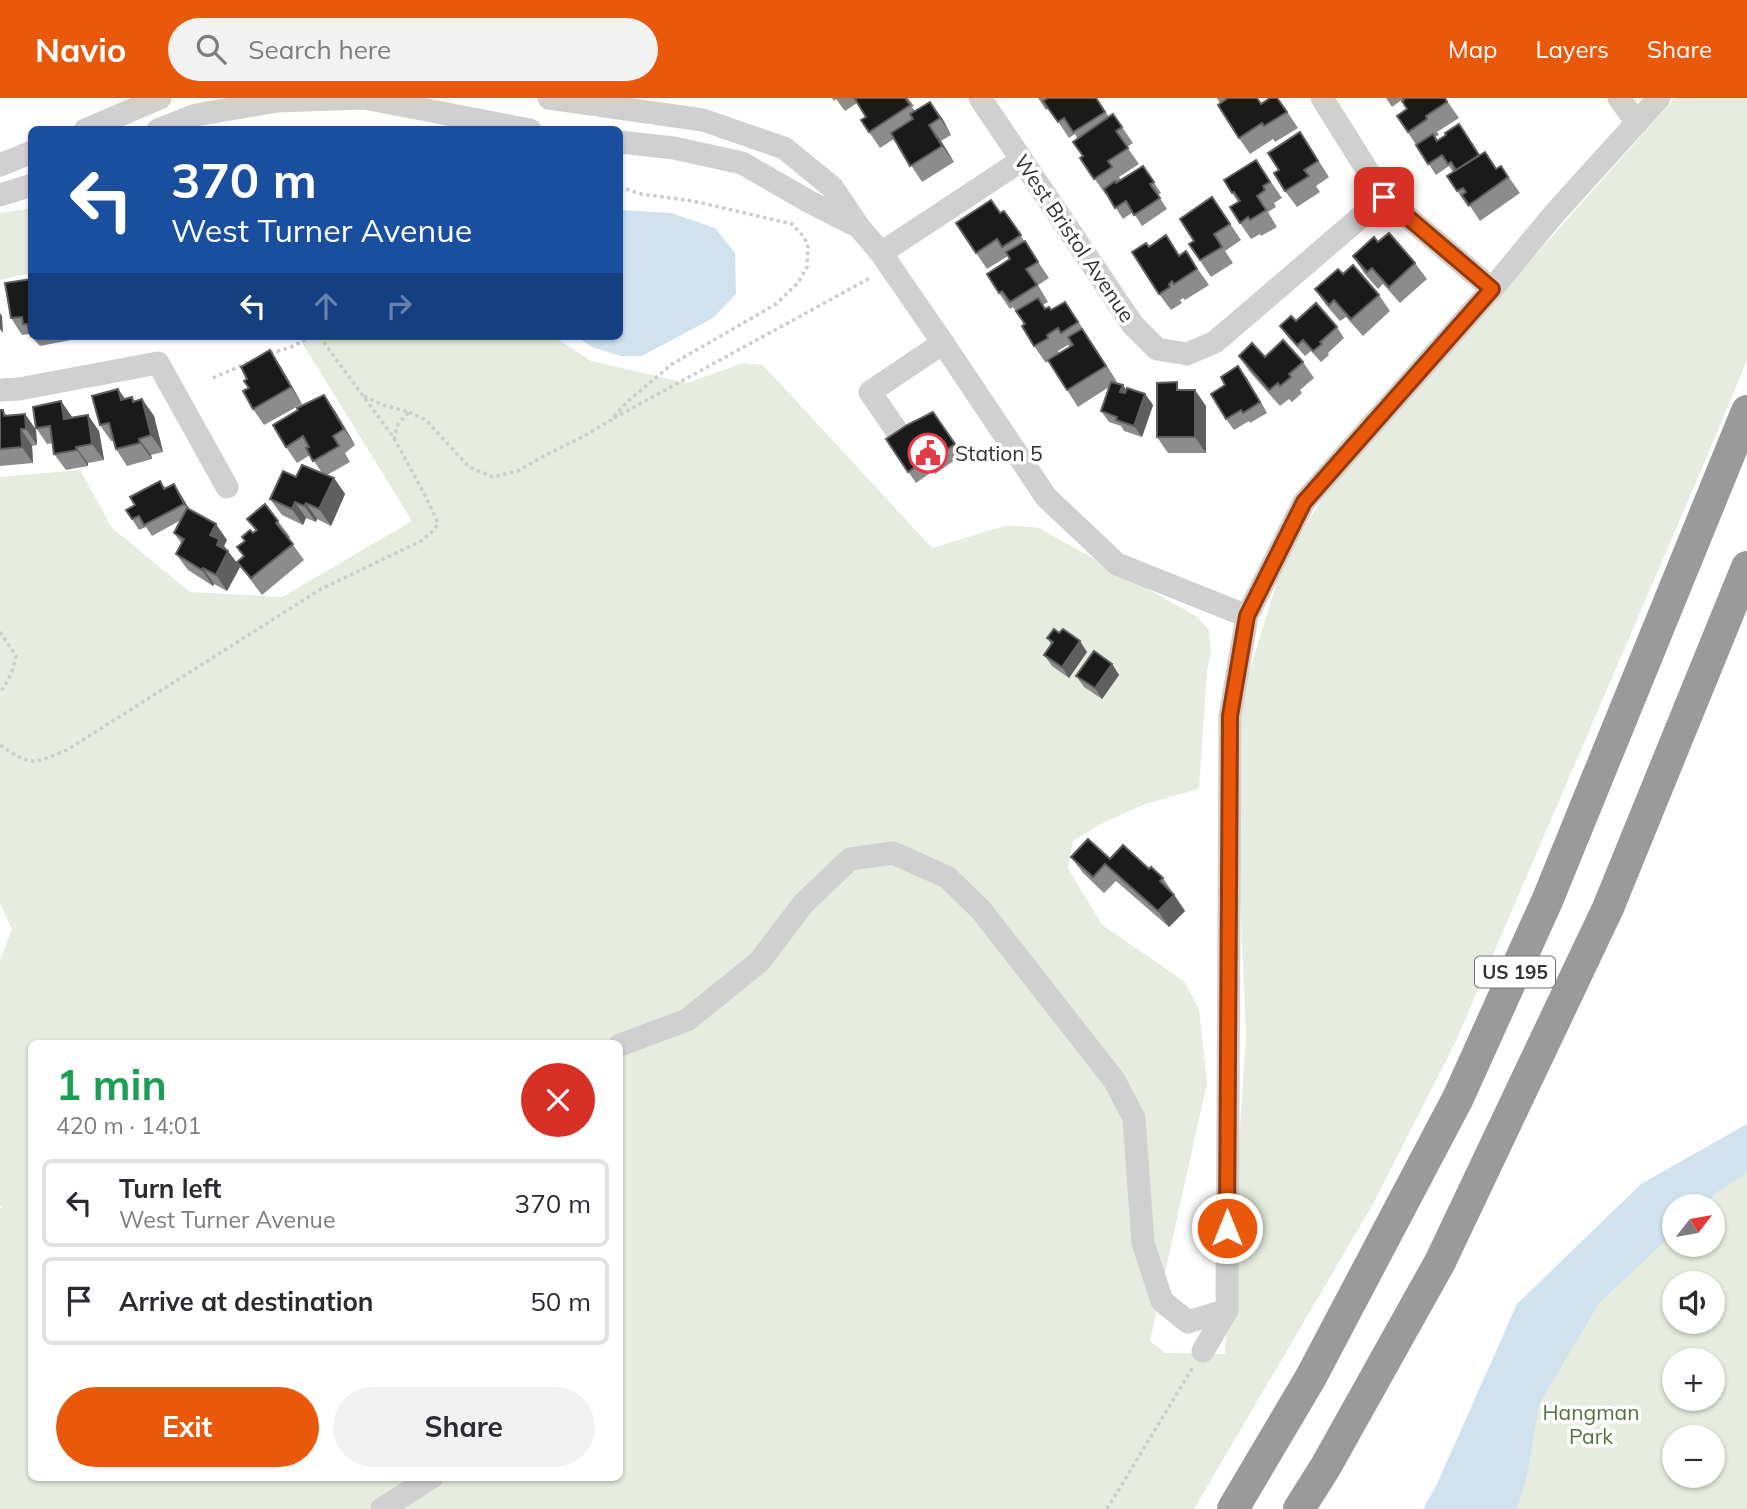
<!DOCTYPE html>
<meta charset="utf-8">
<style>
:root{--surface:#fff;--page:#f2f2f3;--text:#2b2b33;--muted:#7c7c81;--line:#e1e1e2;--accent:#ea580c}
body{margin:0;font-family:Mulish,sans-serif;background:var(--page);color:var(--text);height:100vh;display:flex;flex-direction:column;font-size:26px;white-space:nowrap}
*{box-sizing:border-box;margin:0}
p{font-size:23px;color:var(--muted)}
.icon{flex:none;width:38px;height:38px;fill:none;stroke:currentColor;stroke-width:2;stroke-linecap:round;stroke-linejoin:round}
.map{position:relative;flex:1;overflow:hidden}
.details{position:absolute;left:28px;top:942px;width:595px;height:441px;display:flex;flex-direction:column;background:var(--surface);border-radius:10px;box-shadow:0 2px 5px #0004}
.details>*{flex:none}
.hud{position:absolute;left:28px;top:28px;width:595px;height:214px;border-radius:10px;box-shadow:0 2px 5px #0004;background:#1a4fa0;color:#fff;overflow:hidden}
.needle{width:46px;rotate:59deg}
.tools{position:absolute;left:1662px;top:1096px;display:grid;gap:14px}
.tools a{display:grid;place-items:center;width:63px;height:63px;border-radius:50%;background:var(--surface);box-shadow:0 2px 5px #0004;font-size:35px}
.pin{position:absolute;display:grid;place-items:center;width:60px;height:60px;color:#fff;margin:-30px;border-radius:14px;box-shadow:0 4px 10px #0006}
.me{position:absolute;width:77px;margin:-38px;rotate:0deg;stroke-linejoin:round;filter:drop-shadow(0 0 5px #0008)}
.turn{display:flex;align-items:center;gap:24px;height:147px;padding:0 28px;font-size:32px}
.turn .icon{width:91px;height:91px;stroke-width:2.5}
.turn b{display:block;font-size:49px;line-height:60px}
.lanes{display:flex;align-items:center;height:66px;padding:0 28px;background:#0003;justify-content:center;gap:35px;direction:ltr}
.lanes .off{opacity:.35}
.round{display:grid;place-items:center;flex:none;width:74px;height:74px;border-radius:37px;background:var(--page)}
.head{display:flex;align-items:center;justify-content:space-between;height:119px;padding:0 28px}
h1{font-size:42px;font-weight:700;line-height:52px;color:#1e9e55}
.primary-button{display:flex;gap:14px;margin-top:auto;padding:14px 28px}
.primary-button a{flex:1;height:80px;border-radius:42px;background:var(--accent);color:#fff;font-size:28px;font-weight:700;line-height:80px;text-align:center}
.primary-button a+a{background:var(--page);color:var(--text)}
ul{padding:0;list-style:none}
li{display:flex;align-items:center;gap:21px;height:88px;margin:0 14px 10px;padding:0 14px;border:4px solid var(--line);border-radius:10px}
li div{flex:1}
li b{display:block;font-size:26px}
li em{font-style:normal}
header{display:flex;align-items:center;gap:42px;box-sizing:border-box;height:98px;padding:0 35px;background:var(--accent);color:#fff}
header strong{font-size:33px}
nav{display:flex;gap:38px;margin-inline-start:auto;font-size:24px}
.search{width:490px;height:63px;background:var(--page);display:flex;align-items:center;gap:18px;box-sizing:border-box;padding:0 24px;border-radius:38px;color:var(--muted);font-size:26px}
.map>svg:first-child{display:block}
.green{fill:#e6ecdf;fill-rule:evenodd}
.water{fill:#cfe2ee}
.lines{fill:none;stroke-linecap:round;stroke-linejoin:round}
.path{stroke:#cdcdcd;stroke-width:3.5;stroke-dasharray:3.5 3.5;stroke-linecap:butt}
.minor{stroke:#d0d0d0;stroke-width:23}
.highway{stroke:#9a9a9a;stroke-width:32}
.wall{fill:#8c8c8c;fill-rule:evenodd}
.shaded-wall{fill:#5f5f5f}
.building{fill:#1a1a1a;stroke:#5f5f5f;stroke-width:2}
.route-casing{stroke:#983908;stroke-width:18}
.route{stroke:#ea580c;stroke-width:12}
.labels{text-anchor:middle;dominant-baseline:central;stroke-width:7;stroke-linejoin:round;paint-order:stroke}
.shield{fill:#fff;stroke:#707070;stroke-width:2}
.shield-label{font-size:19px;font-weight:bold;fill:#333}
.street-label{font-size:21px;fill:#333;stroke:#fff}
.poi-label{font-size:21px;fill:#333;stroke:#fff;text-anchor:start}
.park-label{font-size:21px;fill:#56703f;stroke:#fff}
</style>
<header>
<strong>Navio</strong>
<div class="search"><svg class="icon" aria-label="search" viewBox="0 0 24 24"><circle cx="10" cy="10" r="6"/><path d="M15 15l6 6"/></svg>Search here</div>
<nav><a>Map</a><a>Layers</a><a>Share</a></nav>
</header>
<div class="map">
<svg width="1747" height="1411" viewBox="0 0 1747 1411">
<rect width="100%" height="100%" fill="#fff"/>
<g class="green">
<path d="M1675 0H1747V262L1703 368 1455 945 1373 1106 1194 1411H0V1111L2 1110 0 1107V862L12 831 0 805V379L80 372 112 430 190 494 282 499 412 423 298 238H553L591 263 687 285 743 265 763 267 932 450 1008 427 1039 430 1196 518 1209 532 1211 554 1207 573 1199 691 1145 706 1099 727 1073 743 1068 770 1102 827 1184 883 1199 911 1207 985 1150 1243 1165 1255 1225 1256 1246 939 1235 673 1246 584 1279 477 1306 427 1330 388ZM32 945H620V1379H32Z"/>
<polygon points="31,110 31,175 0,182 0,115"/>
<path d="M1747 1055V1411H1470L1510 1298 1661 1110ZM1675 1108H1713V1146H1675ZM1675 1185H1713V1223H1675ZM1675 1262H1713V1300H1675ZM1675 1339H1713V1377H1675Z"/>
</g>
<g class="water">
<polygon points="620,112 671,115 715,130 735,155 736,196 713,220 642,258 621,258 592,249 576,238 620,238"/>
<polygon points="1747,1026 1747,1075 1717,1094 1703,1108 1675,1108 1675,1134 1599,1205 1539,1306 1527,1378 1517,1411 1423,1411 1437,1386 1517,1206 1641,1086"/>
</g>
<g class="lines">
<g class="path">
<polyline points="270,255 289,250 313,238"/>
<polyline points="213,280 263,258"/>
<polyline points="364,298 383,307 409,314 398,326 394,340"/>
<polyline points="409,314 426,322 469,369 493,379 518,373 542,359 584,338 611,322 627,304 672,266 776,206 798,185 807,169 808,149 804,139 792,126 693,103 641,96 620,89"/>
<polyline points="614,320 870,180"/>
<path d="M0 534 16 558C13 572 9 583 0 594"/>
<path d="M0 647C32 669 32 666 67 652L321 491 421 443 434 432 438 425 426 399 394 340 319 238"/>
<polyline points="1107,1411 1193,1269"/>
</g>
<g class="minor">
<polyline points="549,0 703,22 784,50 832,89 859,129 881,155 943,245 1046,399 1117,466 1247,518"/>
<polyline points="980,0 1133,227 1157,251 1187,256 1215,244 1384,99"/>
<polyline points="1322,0 1384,99 1492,191"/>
<polyline points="1619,0 1637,25"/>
<polyline points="85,32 160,0"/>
<polyline points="158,32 196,17 277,3 364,0 530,32"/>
<polyline points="620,44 674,50 742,65 808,103 857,128"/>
<polyline points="0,67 32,54"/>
<polyline points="0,97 32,87"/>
<polyline points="881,155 1022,62"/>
<polyline points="0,292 19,291 158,265 227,389"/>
<polyline points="905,345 870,294 943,245"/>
<polyline points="620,947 687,922 759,864 803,806 850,761 893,755 947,779 981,812 1114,982 1134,1020 1143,1145 1162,1203 1188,1224 1227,1212"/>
<polyline points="1203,1253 1227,1212 1230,618 1247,518 1304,404 1492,191 1554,116 1659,0"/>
<polyline points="382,1411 432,1379"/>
</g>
<g class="highway">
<polyline points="1233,1411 1311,1279 1458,1000 1547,803 1747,313"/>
<polyline points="1299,1411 1326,1368 1440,1164 1608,810 1747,469"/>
</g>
</g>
<g class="wall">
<polygon points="832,0 908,0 914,8 912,9 915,13 942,20 951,37 941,43 954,64 922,84 894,41 880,50 869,34 866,19 857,5 845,13 836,1 834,3"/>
<polygon points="1038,0 1096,0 1109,19 1113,16 1133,45 1127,49 1139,66 1119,79 1121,82 1143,68 1161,95 1158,97 1167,111 1142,128 1133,114 1123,121 1107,96 1106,97 1080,60 1083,58 1078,41 1075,36 1069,40 1049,10 1046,12"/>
<polygon points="1217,0 1257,0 1261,6 1278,0 1298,30 1275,44 1273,41 1250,56 1239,40"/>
<polygon points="1386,0 1445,0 1459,20 1437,34 1439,37 1435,39 1438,42 1480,57 1497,71 1501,68 1520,95 1480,123 1470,108 1468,109 1447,78 1453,74 1449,68 1436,77 1397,18 1407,11 1403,1 1392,9"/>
<polygon points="1311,51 1329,79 1316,88 1320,94 1297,109 1285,93"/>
<polygon points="1256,62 1282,100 1274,105 1276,109 1268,114 1277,129 1261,138 1260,136 1251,141 1240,125 1238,104 1224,82"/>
<polygon points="1212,99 1241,142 1225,153 1233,165 1211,179 1189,146 1194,143"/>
<path d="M1004 113 1049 180 1038 187 1048 204 1043 207 1046 211 1076 220 1117 284 1115 285 1123 287 1126 292 1145 296 1153 307 1142 339 1124 333 1121 328 1109 324 1101 313 1109 289 1078 309 1048 263 1046 265 1034 248 1021 221 1013 209 1010 211 999 195 1010 161 1008 158 987 171 956 125 1001 115ZM1068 247 1070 249 1059 255 1058 253Z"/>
<polygon points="1378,144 1415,165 1427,181 1400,205 1383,186 1378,191 1364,175 1353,158"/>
<polygon points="1149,149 1180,157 1197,170 1209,187 1185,202 1183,200 1180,202 1182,205 1171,212 1159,196"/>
<polygon points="1343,176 1379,197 1390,213 1363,238 1346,219 1340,223 1326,207 1315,191"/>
<polygon points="32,181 32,238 70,238 71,242 40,248 29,236 22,237 11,220"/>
<polygon points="1296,223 1337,229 1344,240 1328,255 1329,257 1321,264 1311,253 1305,258 1288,239 1280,228"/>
<polygon points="240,238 252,238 242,242"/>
<polygon points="1239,258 1265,259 1303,264 1314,280 1300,292 1302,295 1292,304 1289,301 1280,308 1250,274"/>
<polygon points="281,269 302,306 264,327 253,311"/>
<polygon points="1246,279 1267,315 1250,325 1249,323 1234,332 1226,321"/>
<polygon points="118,291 125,301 132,299 135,303 142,301 154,318 163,354 151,357 152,361 127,368 116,351 113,343 111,343 100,327"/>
<polygon points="1182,292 1206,308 1206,355 1168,355 1157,339"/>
<polygon points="61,303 72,319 99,333 104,362 88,365 88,368 66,372 54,356 53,345 47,346 36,330"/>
<polygon points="0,312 7,317 25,316 36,332 37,347 32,348 33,365 0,368"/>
<polygon points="335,313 355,347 345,355 350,364 327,377 334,380 345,396 331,428 317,421 316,424 306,420 303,427 282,417 270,401 296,379 322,375 310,357 297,365 286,349"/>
<polygon points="933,314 962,357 935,376 933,373 916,385 886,341"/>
<polygon points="160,383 165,390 181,397 189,411 227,442 224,448 240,469 227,493 214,486 213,488 188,472 176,456 182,446 174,435 181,422 152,438 146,429 139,432 132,421 135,407"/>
<polygon points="247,421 278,423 290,439 288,440 304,462 262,497 237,464 244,459 237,449 256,433"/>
<polygon points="1047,540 1087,554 1069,580 1052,568 1044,557 1051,546"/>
<polygon points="1112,566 1119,577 1102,601 1084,589 1076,578"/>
<polygon points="1071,759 1110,761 1149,771 1163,780 1185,813 1169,829 1116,783 1104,795 1083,775"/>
</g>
<g class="shaded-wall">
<polygon points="930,4 942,20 951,37 940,20"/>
<polygon points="929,27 941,43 954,64 942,48"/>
<polygon points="0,215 2,218 3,235 0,231"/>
<polygon points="1082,231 1093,247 1117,284 1106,268"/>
<polygon points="270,252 281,269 302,306 291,289"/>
<polygon points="1238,268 1246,279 1267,315 1260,304"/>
<polygon points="1123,287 1130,298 1120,294"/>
<polygon points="118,291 130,308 121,302"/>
<polygon points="1195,292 1206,308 1206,355 1195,339"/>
<polygon points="1145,296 1153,307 1142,339 1134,328"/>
<polygon points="324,297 335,313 355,347 344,331"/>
<polygon points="142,301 154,318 163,354 151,337"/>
<polygon points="61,303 72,319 64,321"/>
<polygon points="25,316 36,332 37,347 26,331"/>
<polygon points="88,317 99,333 104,362 92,346"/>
<polygon points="21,331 32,348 33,365 22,349"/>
<polygon points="139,341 151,357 152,361 140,345"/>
<polygon points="76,349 88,365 88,368 77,352"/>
<polygon points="334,380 345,396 331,428 319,411"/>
<polygon points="174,386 181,397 192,416 184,406"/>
<polygon points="295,404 306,420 303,427 292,411"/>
<polygon points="306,405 317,421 316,424 304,408"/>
<polygon points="216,426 227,442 224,448 240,469 227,493 216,477 210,437"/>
<polygon points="203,470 214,486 213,488 202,472"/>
<polygon points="1080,543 1087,554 1069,580 1062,569"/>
<polygon points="1112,566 1119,577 1102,601 1095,590"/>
<polygon points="1174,797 1185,813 1169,829 1158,813"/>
</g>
<g class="building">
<polygon points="857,0 905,0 910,7 869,34 861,22 866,19 855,1"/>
<polygon points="1048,0 1096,0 1105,14 1073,34 1064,20 1058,24 1043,3"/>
<polygon points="1228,0 1257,0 1261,6 1270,0 1277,0 1287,14 1264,28 1262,25 1239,40 1218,7"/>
<polygon points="1403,0 1445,0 1447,4 1426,18 1427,21 1408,34 1397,18 1407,11 1402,3 1404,2"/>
<polygon points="930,4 940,20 929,27 942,48 910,68 891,35 913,21 910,16"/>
<polygon points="1113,16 1122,29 1116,33 1128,50 1108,63 1112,69 1094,81 1080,60 1083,58 1073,44"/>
<polygon points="1459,26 1479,57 1456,72 1451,64 1448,66 1442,57 1428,66 1416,47 1433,36 1437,43 1446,37 1445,35"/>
<polygon points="1300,34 1318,63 1304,72 1309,78 1285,93 1274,75 1279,72 1268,55"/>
<polygon points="1485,54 1496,71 1501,68 1508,79 1469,107 1462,97 1466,94 1463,90 1457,93 1447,78"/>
<polygon points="1256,62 1270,84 1263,88 1265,92 1257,98 1266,112 1250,122 1248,119 1240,125 1230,109 1240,103 1234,94 1232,95 1224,82"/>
<polygon points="1143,68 1154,84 1150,86 1160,100 1134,117 1126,103 1115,110 1104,91 1115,83 1116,85"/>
<polygon points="1212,99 1230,126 1214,136 1222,149 1200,162 1189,146 1194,143 1180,121"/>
<polygon points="991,102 1000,115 1004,113 1021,137 1002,149 997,141 976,155 956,125"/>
<polygon points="1389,135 1415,165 1389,189 1372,170 1367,174 1353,158 1374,139 1378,144"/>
<polygon points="1166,137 1179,158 1186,153 1197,171 1174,186 1172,183 1169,186 1170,189 1159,196 1132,154 1146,145 1149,149"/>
<polygon points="1025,143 1038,164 1026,171 1037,187 1010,204 1002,193 999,195 987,176 1010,161 1006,154"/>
<polygon points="1353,167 1379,197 1351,221 1334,202 1329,207 1315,191 1338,171 1343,176"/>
<polygon points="32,181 32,231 29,232 27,226 23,226 22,219 11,220 5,185"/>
<polygon points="1038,200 1045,211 1049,209 1051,212 1065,204 1078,224 1061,235 1058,230 1047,237 1048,240 1034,248 1022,228 1025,226 1016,213"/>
<polygon points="1316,205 1337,229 1320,244 1322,246 1313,253 1303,242 1297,247 1280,228 1291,218 1296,223"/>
<polygon points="1082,231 1106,268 1067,292 1048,262 1073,247 1068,239"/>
<polygon points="1283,242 1303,264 1289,276 1291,279 1280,288 1278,285 1269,292 1239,258 1252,245 1265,259"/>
<polygon points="270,252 291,289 253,311 243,293 249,290 244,283 247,281 241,269"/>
<polygon points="1238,268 1260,304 1243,315 1241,312 1226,321 1211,296 1225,287 1221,279"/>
<polygon points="1111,284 1123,287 1120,294 1125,295 1127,290 1145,296 1134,328 1116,322 1117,319 1101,313"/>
<polygon points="1177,284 1177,292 1195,292 1195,339 1157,339 1157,285"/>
<polygon points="118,291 121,302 132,299 133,304 142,301 151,337 139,341 140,345 116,351 109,325 100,327 92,298"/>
<polygon points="324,297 344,331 333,338 339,348 313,363 306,350 309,349 303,338 286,349 273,327 298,312 297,310"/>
<polygon points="61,303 64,321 88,317 92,346 76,349 77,352 54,356 50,328 36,330 33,309"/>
<polygon points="0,312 3,312 4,318 25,316 26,331 21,331 22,349 0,351"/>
<polygon points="933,314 955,346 927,365 925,362 908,374 886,341 907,327"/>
<polygon points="302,367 334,380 319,411 306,405 304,408 295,404 292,411 270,401 283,373 296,379"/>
<polygon points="160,383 164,391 174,386 184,406 144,427 139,418 132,421 126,412 135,407 130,399"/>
<polygon points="265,406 278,423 276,425 293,446 251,480 237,464 244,458 237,449 245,443 242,439 250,432 253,435 257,432 247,421"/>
<polygon points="187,410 216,426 210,437 219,441 217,447 228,453 216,477 203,470 202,472 176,456 184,441 174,435"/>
<polygon points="1054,531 1059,535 1063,531 1080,543 1062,569 1044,557 1053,544 1047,540"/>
<polygon points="1094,553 1112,566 1095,590 1076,578"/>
<polygon points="1088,741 1110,761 1123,747 1149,771 1151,769 1163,780 1160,783 1174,797 1158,813 1105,766 1093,779 1071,759"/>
</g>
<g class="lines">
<defs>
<polyline id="route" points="1227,1130 1230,618 1247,518 1304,404 1492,191 1384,99"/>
</defs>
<use href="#route" class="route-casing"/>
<use href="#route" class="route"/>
</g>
<defs>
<symbol id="civic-ring" viewBox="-11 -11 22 22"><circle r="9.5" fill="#fff" stroke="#e63946" stroke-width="1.5"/><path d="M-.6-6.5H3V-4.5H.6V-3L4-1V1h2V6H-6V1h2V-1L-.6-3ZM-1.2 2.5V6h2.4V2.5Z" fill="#e63946"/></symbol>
</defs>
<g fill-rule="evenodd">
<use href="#civic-ring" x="906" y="333" width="44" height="44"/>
</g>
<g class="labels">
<rect class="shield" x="1475" y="858.5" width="80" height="31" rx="5"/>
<g class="shield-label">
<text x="1515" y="874">US 195</text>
</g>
<g class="street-label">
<text transform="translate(1075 140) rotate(56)">West Bristol Avenue</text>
</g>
<g class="poi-label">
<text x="955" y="355">Station 5</text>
</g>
<g class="park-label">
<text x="1591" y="1314">Hangman<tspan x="1591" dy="24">Park</tspan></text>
</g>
</g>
</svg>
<div class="tools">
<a><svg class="needle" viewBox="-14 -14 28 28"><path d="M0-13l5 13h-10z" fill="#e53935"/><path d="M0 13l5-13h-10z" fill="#7c7c81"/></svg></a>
<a><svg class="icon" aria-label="sound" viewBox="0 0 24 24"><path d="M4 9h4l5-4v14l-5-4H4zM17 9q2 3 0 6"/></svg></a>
<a>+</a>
<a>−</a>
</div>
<div class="pin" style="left:1384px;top:99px;background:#d93025"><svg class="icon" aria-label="arrive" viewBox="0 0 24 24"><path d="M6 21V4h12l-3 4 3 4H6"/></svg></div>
<svg class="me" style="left:1227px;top:1130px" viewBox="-20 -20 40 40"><circle r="17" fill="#ea580c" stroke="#fff" stroke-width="3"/><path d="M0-11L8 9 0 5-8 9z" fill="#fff"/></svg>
<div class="hud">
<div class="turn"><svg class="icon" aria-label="left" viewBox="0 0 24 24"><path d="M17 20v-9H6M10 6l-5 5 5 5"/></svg><div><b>370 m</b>West Turner Avenue</div></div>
<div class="lanes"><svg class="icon" aria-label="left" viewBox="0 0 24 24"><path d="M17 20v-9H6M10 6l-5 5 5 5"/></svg><svg class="icon off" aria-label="ahead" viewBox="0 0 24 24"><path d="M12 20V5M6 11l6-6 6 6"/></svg><svg class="icon off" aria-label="right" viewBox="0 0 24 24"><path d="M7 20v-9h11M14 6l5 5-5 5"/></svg></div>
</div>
<section class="details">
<div class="head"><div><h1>1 min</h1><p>420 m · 14:01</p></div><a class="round" style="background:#d93025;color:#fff"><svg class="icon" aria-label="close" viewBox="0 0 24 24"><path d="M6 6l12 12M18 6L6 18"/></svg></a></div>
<ul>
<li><svg class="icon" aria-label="left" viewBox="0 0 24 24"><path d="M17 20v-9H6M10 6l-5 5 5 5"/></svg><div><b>Turn left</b><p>West Turner Avenue</p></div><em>370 m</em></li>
<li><svg class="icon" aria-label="arrive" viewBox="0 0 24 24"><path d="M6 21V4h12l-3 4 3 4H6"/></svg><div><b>Arrive at destination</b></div><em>50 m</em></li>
</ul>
<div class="primary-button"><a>Exit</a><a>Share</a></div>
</section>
</div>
